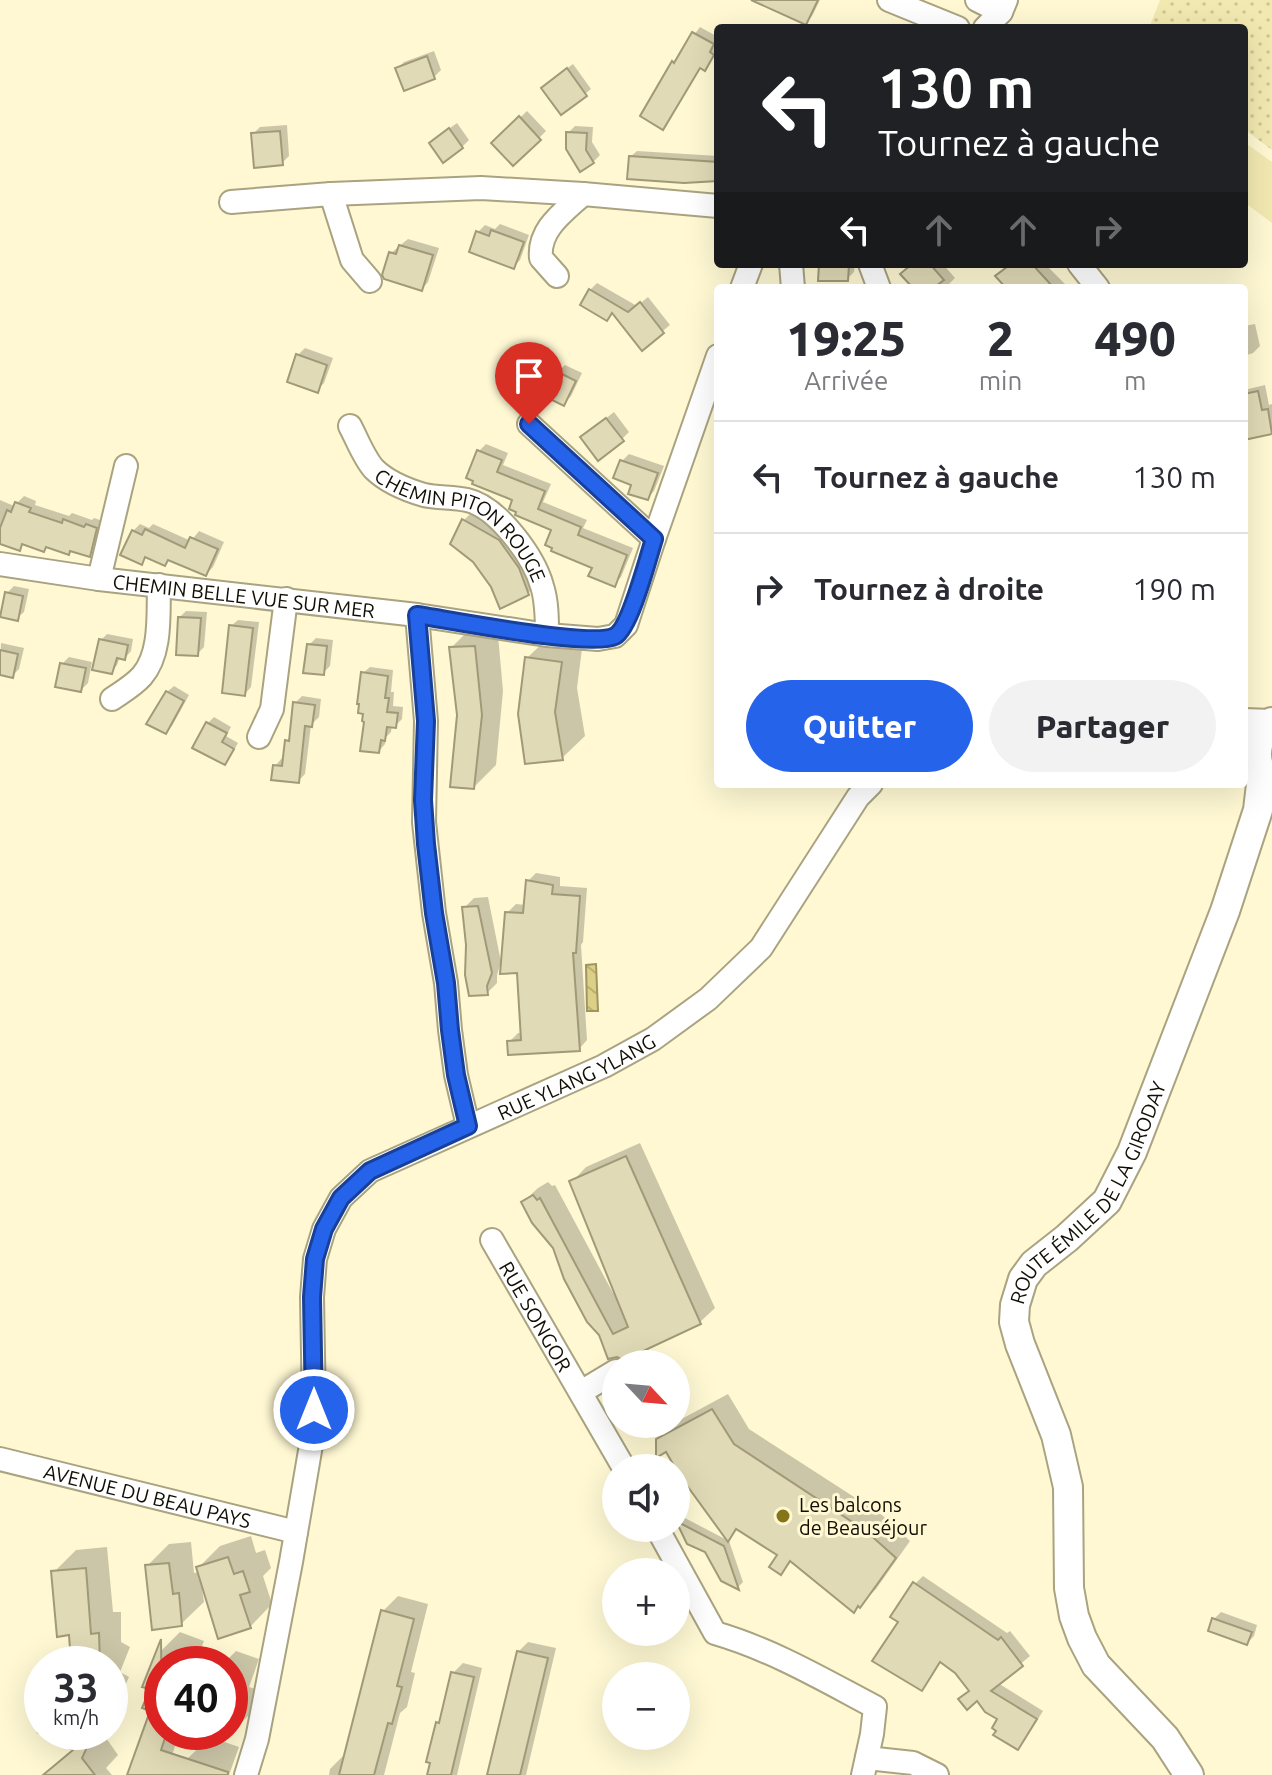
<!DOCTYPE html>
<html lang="fr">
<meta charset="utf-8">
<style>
:root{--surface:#fff;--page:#f2f2f3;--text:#2b2b33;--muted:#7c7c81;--line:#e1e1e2;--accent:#2563eb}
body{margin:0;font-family:Ubuntu,sans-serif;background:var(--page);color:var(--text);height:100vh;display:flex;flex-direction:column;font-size:30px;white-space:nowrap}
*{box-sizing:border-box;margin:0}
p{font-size:26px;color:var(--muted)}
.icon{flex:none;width:44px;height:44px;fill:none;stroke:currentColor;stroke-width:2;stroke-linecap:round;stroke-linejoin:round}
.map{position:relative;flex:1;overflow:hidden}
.side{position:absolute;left:714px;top:284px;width:534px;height:504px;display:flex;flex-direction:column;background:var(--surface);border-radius:8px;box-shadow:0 8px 32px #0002}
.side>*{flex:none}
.top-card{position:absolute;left:714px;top:24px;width:534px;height:244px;border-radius:8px;box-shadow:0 8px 32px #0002;background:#202124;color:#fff;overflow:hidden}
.needle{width:52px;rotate:116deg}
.buttons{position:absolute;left:602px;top:1350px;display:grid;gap:16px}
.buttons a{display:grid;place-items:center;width:88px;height:88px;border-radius:50%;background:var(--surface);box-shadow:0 8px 32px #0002;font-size:40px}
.speed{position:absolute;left:24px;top:1646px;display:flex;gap:16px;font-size:40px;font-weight:700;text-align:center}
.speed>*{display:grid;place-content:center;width:104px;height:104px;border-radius:50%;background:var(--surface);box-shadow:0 8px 32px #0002;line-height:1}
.speed small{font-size:20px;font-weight:400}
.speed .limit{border:12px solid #d22;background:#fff;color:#111}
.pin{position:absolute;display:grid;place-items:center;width:68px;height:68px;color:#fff;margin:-82px -34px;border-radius:50% 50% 50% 0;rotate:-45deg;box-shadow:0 0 8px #0007}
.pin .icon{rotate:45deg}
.me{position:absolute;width:88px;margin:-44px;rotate:0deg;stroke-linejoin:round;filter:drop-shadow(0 0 6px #0008)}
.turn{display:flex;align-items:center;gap:28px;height:168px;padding:0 32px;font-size:36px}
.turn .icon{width:104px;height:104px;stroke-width:2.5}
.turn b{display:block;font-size:56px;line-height:68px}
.lanes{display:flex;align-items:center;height:76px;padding:0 32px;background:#0003;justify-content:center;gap:40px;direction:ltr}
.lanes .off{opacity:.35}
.eta{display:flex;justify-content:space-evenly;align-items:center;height:136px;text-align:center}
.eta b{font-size:48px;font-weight:800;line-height:56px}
.cta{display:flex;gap:16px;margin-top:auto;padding:16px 32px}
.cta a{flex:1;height:92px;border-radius:48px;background:var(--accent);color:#fff;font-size:32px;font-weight:800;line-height:92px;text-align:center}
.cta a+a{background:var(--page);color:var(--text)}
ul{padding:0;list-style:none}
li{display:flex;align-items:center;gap:24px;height:112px;padding:0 32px;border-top:2px solid var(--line)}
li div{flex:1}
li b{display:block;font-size:30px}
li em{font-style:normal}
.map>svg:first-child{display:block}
.green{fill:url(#green-dots)}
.pitch{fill:#f2e9b1}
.water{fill:url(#water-waves);stroke:#9f9560;stroke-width:2}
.shadow{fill:#0003}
.building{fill:#e0dab6;stroke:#a09a78;stroke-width:2}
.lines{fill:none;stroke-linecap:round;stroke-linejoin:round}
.minor-casing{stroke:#a9a380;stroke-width:26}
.major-casing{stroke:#a9a380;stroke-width:32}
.minor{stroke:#fff;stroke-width:22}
.major{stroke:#fff;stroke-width:28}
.route-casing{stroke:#184099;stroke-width:20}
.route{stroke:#2563eb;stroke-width:14}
.poi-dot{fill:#847518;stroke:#fff8d3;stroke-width:3}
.labels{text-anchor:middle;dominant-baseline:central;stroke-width:6;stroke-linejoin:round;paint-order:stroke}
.street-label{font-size:20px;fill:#110f04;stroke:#fff8d3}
.poi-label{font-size:20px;fill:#110f04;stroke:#fff8d3;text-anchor:start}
</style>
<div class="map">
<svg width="1272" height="1775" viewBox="0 0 1272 1775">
<defs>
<pattern id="green-dots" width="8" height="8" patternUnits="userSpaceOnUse" patternTransform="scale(2)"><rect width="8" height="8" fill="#f2e9b1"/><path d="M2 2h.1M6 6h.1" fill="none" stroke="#cec797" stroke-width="1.8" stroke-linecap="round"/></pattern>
<pattern id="water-waves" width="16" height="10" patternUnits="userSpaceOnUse" patternTransform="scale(2)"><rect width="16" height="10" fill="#dccf87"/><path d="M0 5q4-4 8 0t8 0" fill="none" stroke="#bcb173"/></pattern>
</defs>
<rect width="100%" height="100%" fill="#fff8d3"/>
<polygon class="green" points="1160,0 1272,0 1272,150 1244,129 1244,28 1149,28"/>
<polygon class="pitch" points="1244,142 1272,162 1272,223 1244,202"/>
<polygon class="water" points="596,964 598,1011 587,1011 586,965"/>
<g class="shadow">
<polygon points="772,0 820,0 812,16 805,23"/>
<polygon points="700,27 718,37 714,46 718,49 710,62 704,68 701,66 669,121 663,127 673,63"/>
<polygon points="434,51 441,70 434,77 397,69 404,62"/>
<polygon points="573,64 591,89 585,94 549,82"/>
<polygon points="527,111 546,131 513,164 494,143"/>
<polygon points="457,123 469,140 462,147 439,136"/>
<polygon points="287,125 289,156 282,163 253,134 260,127"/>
<polygon points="575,126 593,127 592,142 600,155 593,162 568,133"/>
<polygon points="637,151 718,156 718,179 630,157"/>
<polygon points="500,224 529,235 520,260 513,267 478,232 485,225 495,229"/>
<polygon points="408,239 439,248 428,282 422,289 391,253"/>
<polygon points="821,264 855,264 854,272 847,279"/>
<polygon points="910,264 943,264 955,278 947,286 948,288 915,288"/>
<polygon points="1011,264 1045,264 1069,288 1009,288"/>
<polygon points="597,283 637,306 648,297 670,325 642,348 614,312 607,319 590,290"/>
<polygon points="1255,324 1260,346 1253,353 1244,356 1244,326"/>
<polygon points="305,348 333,358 324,383 317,390 298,355"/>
<polygon points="565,365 582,373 571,396 564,403 558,372"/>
<polygon points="1265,385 1269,405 1272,404 1272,431 1244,438 1244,390"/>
<polygon points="614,412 629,432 622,439 590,431"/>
<polygon points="486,444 508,453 503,465 551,484 543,502 587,520 583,528 633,548 621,577 614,584 553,529 515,499 479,451"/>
<polygon points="629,454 664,466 654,491 647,498 622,461"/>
<polygon points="24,496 36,501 35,505 69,516 72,513 92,520 94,518 103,521 96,549 89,556 71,549 47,545 25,543 19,549 0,542 0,500 14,506"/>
<polygon points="475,509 510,530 539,582 528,593 492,586 475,560 452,544 464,520"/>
<polygon points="140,524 149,528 153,524 191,541 199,531 224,542 213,567 206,574 170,559 165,564 148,556 141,563 133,531"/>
<polygon points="14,586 29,589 24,612 17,618 7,593"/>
<polygon points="186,611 207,612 204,647 197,654 179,618"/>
<polygon points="238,620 259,622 251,687 245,694 231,626"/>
<polygon points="497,624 503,691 496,765 474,787 459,715 451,648 473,626"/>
<polygon points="107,634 133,639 131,651 125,658 120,657 117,665 111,672 101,640"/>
<polygon points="550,636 583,641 577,688 585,736 562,758 527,658"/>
<polygon points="316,638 333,640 330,666 323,673 309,645"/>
<polygon points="1,643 24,648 19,669 12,676 0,673"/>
<polygon points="69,657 92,662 88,683 81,690 62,664"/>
<polygon points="370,667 393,670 391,692 394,692 393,706 403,707 402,719 395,726 392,725 391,732 386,737 385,744 379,751 366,720 363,673"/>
<polygon points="174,686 189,695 172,726 165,732 167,692"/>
<polygon points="302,696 321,699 319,717 311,725 305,774 298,781 275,766 282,758 285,759 287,741 291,737 295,703"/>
<polygon points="214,717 231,727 226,736 238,743 230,757 224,763 194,747 208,723"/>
<polygon points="536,873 560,877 560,886 587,888 583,942 581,945 587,1040 579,1049 509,1042 518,1033 523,1033 518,971 507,913 516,904 526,905 528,881"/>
<polygon points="488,897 501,962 497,975 497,983 487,993 468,945 464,908 474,898"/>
<polygon points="640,1143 715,1308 700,1322 627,1356 600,1334 554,1247 523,1202 538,1188 548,1182 552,1186 555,1185 613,1293 616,1292 572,1182 586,1167"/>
<polygon points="728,1394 749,1429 882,1515 910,1541 876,1589 860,1605 792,1561 781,1572 780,1554 739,1528 728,1539 658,1440 676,1422"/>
<polygon points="681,1516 729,1541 743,1582 738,1587 722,1580 706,1551 687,1541 677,1520"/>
<polygon points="251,1536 256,1553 265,1550 271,1568 263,1576 272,1604 250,1627 204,1587 202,1588 204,1602 181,1624 147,1566 169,1544 191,1542 194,1573 199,1572 198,1568 220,1546"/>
<polygon points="107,1547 113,1612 121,1612 121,1642 130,1647 120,1672 129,1677 110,1720 110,1664 72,1664 71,1633 54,1572 76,1550"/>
<polygon points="923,1576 1007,1633 1010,1631 1030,1656 998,1683 1043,1711 1025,1740 1017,1748 1000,1719 970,1690 957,1672 941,1661 929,1681 921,1689 900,1622 915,1584"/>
<polygon points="398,1596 428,1604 411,1672 415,1673 407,1707 400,1713 384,1775 329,1775 330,1769 345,1754 383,1611"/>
<polygon points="1221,1612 1257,1625 1254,1636 1247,1643 1214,1619"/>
<polygon points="180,1632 204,1641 195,1664 162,1664 162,1732 180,1732 165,1775 129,1775 152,1710 152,1688 158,1654"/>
<polygon points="528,1642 556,1648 526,1775 489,1775 518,1652"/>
<polygon points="236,1651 259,1659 249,1687 258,1690 249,1715 227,1737 212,1732 230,1732 230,1664 223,1664"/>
<polygon points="463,1663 482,1668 457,1775 429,1775 438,1723 442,1719 453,1673"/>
<polygon points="42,1726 42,1732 105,1732 104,1735 118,1755 106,1768 112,1775 43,1775 74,1748 39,1731"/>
<polygon points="210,1737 239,1747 229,1775 182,1775 187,1759"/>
</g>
<g class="building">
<polygon points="751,0 818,0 806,25"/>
<polygon points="692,32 714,44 710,52 714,55 705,71 700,68 663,130 640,116 672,61 674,63"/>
<polygon points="427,56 435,79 404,91 395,68"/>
<polygon points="567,68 587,96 561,115 541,88"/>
<polygon points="519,116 541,140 513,166 491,143"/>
<polygon points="449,128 463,148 443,163 429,143"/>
<polygon points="280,131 283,165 254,168 251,133"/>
<polygon points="566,132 587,133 586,150 594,163 580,172 566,149"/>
<polygon points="629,156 718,162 718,181 684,183 627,179"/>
<polygon points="491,230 524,242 514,269 469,252 476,231 489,236"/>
<polygon points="399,245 433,255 422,291 384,279 382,275 389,252 396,254"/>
<polygon points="819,264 849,264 848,281 818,281"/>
<polygon points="912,264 930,264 944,280 933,288 913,288 900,274"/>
<polygon points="1011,264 1032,264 1054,288 1006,288 995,276"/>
<polygon points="589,289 628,312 640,302 664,333 642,351 612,313 607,321 580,305"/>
<polygon points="296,354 327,365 318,393 287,382"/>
<polygon points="556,371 576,381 564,406 544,396"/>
<polygon points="1258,391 1262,410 1268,409 1272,434 1244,440 1244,394"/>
<polygon points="606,418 624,441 598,461 580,437"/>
<polygon points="477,450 502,460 497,472 545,491 538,509 581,527 578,535 627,555 615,587 588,576 592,568 551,551 552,548 545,545 551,530 515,515 516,512 509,509 512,500 472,484 473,481 466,478"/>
<polygon points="620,460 658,473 648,500 628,494 631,485 613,478"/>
<polygon points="15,502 31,508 29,512 62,523 63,519 84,527 86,524 97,528 90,557 70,551 69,555 46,547 44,552 22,544 20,551 0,544 0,528 7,510 11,512"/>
<polygon points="462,519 499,540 519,568 529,595 500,609 491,587 473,562 450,544"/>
<polygon points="145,529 185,548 190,537 218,549 206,576 168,560 165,566 145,557 142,565 120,555 132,530 142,535"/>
<polygon points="5,592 23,596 18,621 0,617"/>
<polygon points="178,617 201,618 198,656 176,655"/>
<polygon points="229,625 253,628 245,696 222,693"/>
<polygon points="99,639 128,645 125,660 117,658 112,674 92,670"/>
<polygon points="307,644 327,646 324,675 303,673"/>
<polygon points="475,646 482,715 474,789 450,787 457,715 449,647"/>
<polygon points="0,650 18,654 13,678 0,675"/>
<polygon points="525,657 562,662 555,712 563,760 525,764 518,714"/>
<polygon points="60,663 86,668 81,692 55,687"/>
<polygon points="361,672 388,676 385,698 389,698 387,712 398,713 396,728 387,727 385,741 381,740 379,753 360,751 364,722 362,721 363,714 358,713 359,704 357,704"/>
<polygon points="166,691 184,701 166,734 146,724"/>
<polygon points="293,702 315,705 312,727 305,726 299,783 271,780 273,765 282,766 285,740 289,741"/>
<polygon points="206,722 227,733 222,742 234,749 225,765 192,748"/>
<polygon points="526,880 553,885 552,894 580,896 576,953 573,953 580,1051 508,1055 507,1041 521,1040 517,973 500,974 505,912 523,913"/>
<polygon points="478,906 492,973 487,986 488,995 469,996 465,975 466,945 462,907"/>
<polygon points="626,1156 701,1324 626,1359 625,1361 617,1357 608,1359 599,1335 587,1322 564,1279 553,1248 532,1223 521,1202 533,1195 537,1200 540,1198 613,1334 628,1327 569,1181"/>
<polygon points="712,1409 734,1444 866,1531 896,1558 860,1608 858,1606 854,1613 790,1561 781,1575 769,1567 777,1555 736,1529 728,1542 680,1476 666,1452 656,1458 656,1439"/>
<polygon points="676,1521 724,1546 739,1590 721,1581 705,1552 687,1544"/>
<polygon points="228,1557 234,1574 243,1571 250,1592 240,1595 251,1628 218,1639 196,1567"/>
<polygon points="169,1563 173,1594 179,1593 182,1626 152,1630 145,1565"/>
<polygon points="86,1568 91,1634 99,1633 100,1664 71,1664 69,1635 57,1637 51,1571"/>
<polygon points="913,1582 998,1640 1001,1637 1023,1666 991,1691 1037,1719 1018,1750 993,1735 996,1731 992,1728 997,1719 985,1712 977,1701 967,1710 958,1699 969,1691 955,1673 940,1662 922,1691 872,1661 898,1622 890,1617"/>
<polygon points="381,1610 414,1619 397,1686 402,1687 392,1724 388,1723 374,1775 339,1775"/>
<polygon points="1212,1618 1252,1632 1247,1645 1208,1631"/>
<polygon points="161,1639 162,1732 167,1732 161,1750 228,1772 228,1775 127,1775 150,1711 142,1708 150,1689 142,1687"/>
<polygon points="517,1651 548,1658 520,1775 487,1775"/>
<polygon points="451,1672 474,1677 451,1775 427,1775 430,1763 426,1762 436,1722 439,1723"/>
<polygon points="37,1732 94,1732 82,1758 95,1775 43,1775 73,1750"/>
</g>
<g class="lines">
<defs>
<g id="minor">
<polyline points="889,0 958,28"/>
<polyline points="977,0 1001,12"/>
<polyline points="985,28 1001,12 1006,0"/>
<polyline points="331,194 352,260 370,281"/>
<polyline points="231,202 331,194 481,188 583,194 718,206"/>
<polyline points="791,264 793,288"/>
<polyline points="870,264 879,288"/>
<polyline points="1079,264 1098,288"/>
<path d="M557 276 541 258C538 229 564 212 583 194"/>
<polyline points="742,288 751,264"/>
<polyline points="529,424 654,539"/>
<path id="s1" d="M350 426C357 439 364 458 374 469 386 481 407 490 424 495 437 498 453 497 467 500 498 507 534 557 542 586 547 601 547 619 547 635"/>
<path id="s2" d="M0 564 99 579 417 615 547 635 598 639 615 636 626 625 654 539 718 356"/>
<polyline points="99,579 126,466"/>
<polyline points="417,615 426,721 424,822 434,913 446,983 450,1030 456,1075 468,1126"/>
<path d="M112 699C122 692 133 686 142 676 162 653 158 613 159 585"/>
<polyline points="1244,720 1272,721"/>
<polyline points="259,737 272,709 286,599"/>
<path id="s3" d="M492 1240 624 1468"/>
<polyline points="581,1392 616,1371"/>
<path id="s4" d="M0 1459 296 1532"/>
<path d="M657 1528 715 1633C773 1650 822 1679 875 1707L872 1734 863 1775"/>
<polyline points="867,1758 913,1763 937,1775"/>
<path id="s5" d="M246 1775 257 1739 291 1562 311 1445 314 1410 312 1297 315 1259 324 1229 341 1198 370 1171 604 1066 653 1039 708 999 761 948 858 797 871 784"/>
</g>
<g id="major">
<path d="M1272 722C1252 741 1252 767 1272 786"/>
<path id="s6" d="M1189 1775 1165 1738 1096 1665 1082 1638 1074 1616 1069 1588 1068 1487 1056 1435 1020 1344 1014 1322 1015 1305 1023 1279 1034 1264 1067 1238 1107 1201 1132 1152 1225 911 1258 810 1262 776"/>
</g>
</defs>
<use href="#minor" class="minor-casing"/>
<use href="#major" class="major-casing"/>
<use href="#minor" class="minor"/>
<use href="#major" class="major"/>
</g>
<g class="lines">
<defs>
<path id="route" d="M314 1410 312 1297 315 1259 324 1229 341 1198 370 1171 468 1126 456 1075 450 1030 446 983 434 913 426 844 423 800 426 721 417 615C450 620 592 648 615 636 630 628 648 558 654 539L529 424"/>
</defs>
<use href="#route" class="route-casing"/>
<use href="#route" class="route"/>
</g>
<circle class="poi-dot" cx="783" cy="1516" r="8"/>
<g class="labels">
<g class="street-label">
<text stroke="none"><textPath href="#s1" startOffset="158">CHEMIN PITON ROUGE</textPath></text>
<text stroke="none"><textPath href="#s2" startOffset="246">CHEMIN BELLE VUE SUR MER</textPath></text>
<text stroke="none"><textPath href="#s5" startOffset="856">RUE YLANG YLANG</textPath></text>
<text stroke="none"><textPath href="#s6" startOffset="656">ROUTE ÉMILE DE LA GIRODAY</textPath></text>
<text stroke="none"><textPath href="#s3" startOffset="88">RUE SONGOR</textPath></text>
<text stroke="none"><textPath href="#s4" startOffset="152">AVENUE DU BEAU PAYS</textPath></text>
</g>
<g class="poi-label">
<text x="799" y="1504">Les balcons<tspan x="799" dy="23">de Beauséjour</tspan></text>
</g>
</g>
</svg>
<div class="buttons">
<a><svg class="needle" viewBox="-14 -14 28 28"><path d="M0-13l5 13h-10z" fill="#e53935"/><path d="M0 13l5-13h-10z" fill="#7c7c81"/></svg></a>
<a><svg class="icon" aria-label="sound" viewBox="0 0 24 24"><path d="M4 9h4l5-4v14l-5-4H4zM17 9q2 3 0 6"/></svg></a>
<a>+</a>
<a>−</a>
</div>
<div class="speed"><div>33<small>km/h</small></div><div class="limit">40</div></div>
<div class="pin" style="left:529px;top:424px;background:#d93025"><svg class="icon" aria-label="arrive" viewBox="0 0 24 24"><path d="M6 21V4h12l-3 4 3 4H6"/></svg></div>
<svg class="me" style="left:314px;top:1410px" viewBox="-20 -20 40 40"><circle r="17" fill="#2563eb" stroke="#fff" stroke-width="3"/><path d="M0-11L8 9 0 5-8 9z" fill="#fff"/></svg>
<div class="top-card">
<div class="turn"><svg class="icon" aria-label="left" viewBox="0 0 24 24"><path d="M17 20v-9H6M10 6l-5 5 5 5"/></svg><div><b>130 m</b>Tournez à gauche</div></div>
<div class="lanes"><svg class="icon" aria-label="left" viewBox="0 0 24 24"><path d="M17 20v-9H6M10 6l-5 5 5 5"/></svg><svg class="icon off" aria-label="ahead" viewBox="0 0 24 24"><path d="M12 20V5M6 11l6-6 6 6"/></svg><svg class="icon off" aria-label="ahead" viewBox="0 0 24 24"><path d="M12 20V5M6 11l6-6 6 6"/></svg><svg class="icon off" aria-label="right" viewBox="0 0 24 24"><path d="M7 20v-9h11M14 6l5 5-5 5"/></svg></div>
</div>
<section class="side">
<div class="eta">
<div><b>19:25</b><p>Arrivée</p></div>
<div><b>2</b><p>min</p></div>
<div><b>490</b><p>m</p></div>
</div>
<ul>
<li><svg class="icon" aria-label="left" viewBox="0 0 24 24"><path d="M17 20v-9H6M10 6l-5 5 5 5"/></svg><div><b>Tournez à gauche</b></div><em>130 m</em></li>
<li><svg class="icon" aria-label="right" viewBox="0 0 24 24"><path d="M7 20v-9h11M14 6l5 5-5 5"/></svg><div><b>Tournez à droite</b></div><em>190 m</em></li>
</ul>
<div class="cta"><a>Quitter</a><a>Partager</a></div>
</section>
</div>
